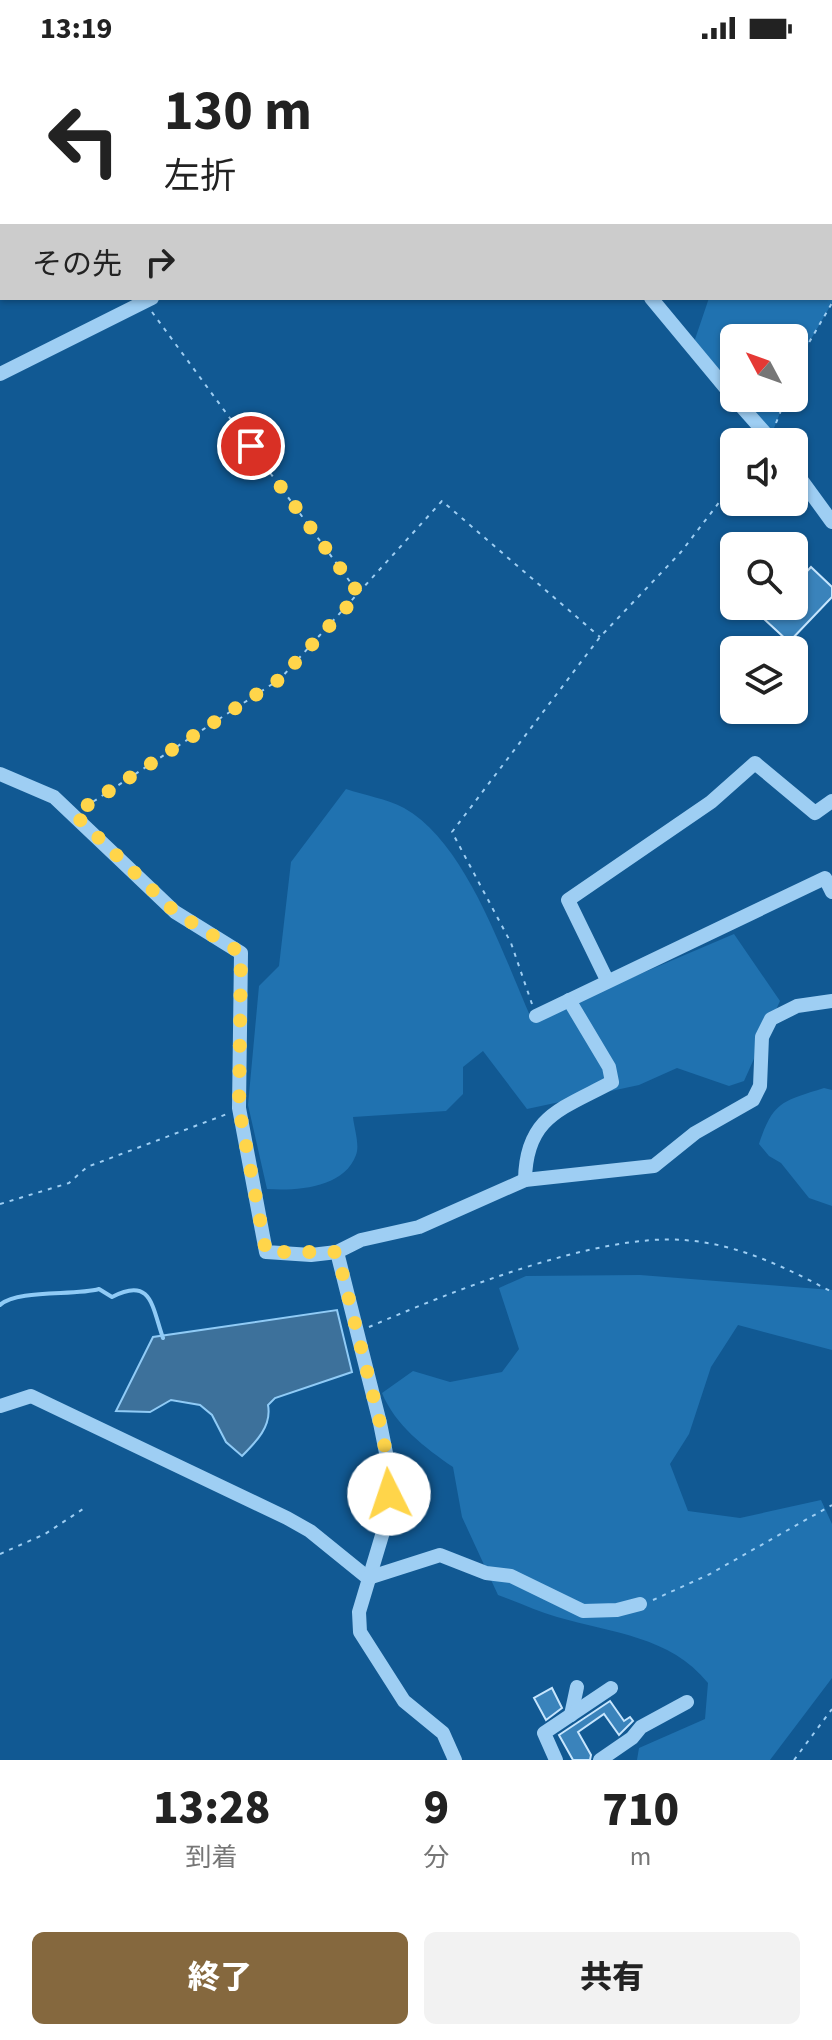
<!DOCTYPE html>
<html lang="ja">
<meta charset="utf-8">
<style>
:root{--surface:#fff;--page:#f2f2f2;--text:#222;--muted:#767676;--accent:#85683e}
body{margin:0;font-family:"Source Sans 3","Noto Sans JP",sans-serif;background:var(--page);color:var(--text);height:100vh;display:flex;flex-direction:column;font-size:30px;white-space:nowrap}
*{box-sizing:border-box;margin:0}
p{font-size:26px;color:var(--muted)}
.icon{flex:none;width:44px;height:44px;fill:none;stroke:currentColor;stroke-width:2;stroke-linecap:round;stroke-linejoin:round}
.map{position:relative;height:1704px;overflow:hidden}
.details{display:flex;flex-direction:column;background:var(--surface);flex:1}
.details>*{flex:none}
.hud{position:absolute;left:0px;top:0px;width:832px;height:244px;box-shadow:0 2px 6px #0004;background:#fff;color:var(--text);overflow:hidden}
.needle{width:52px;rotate:311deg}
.fabs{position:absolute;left:720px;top:268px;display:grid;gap:16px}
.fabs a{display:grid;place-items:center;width:88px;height:88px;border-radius:12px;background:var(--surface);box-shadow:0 2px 6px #0004;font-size:40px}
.pin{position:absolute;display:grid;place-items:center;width:68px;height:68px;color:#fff;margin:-34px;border:4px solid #fff;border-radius:50%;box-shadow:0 2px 8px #0007}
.me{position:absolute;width:88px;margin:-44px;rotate:356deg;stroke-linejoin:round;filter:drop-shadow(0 0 6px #0008)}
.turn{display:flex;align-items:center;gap:28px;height:168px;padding:0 32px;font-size:36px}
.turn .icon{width:104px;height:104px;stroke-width:2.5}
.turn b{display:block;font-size:56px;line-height:68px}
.then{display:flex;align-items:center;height:76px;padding:0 32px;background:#0003;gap:16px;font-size:30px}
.eta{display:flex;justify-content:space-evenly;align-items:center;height:136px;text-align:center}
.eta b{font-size:48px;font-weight:800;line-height:56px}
.button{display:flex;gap:16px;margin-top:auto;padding:16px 32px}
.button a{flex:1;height:92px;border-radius:12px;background:var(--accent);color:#fff;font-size:32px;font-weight:800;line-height:92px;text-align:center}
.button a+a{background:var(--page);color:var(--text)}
.status{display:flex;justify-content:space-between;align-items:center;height:56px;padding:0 40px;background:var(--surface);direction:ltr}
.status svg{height:22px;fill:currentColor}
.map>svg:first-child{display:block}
.green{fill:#2072b0}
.water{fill:#3d719b;stroke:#90cbf6;stroke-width:2}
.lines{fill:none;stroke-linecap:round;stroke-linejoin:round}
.stream{stroke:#90cbf6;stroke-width:4}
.building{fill:#3a83bb;stroke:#c6e5fd;stroke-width:2}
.path{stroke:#9ecef3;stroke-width:2;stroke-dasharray:4 6;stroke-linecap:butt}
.minor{stroke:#9ecef3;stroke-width:14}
.route{stroke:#ffd54a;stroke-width:14;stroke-dasharray:0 25.2}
</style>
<div class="status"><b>13:19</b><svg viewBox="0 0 49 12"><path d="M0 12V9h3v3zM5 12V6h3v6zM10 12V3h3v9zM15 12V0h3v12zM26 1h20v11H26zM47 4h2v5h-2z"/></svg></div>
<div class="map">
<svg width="832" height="1704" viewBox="0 0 832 1704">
<rect width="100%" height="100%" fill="#115993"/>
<g class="green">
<polygon points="814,0 832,0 832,247 807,290 794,323 794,282 734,282 734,342 691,295 709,242 830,242 830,2"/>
<polygon points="734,342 786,342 770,382"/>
<path d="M346 733C364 739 387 743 404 752 467 787 503 900 532 964L734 878 780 945 744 1025 729 1030 677 1012 639 1029 527 1053 483 995 463 1011V1038L446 1055 353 1061C354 1072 360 1089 356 1099 344 1132 297 1135 267 1133L248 1049 259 930 279 910 291 806Z"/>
<path d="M824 1032 832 1034V1150L809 1142 781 1107 769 1100 759 1088C773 1045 783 1045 824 1032Z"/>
<path d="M640 1219 832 1234V1294L738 1269 711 1311 689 1378 670 1408 688 1455 740 1462 821 1444 832 1468V1622L770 1704H637L639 1692 705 1663 708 1627C670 1580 612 1577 557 1561 537 1555 518 1546 498 1539L462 1461 453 1411C425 1392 395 1369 382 1337L413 1315 450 1326 502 1316 519 1293 499 1232 526 1220Z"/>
</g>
<path class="water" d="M337 1254 352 1316 275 1342 268 1349C272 1370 256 1386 242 1400L226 1386 212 1359 200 1349 171 1344 150 1356 116 1355 153 1281Z"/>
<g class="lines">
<path class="stream" d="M0 1249C17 1233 75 1240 99 1233L112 1241C152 1220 152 1251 163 1282"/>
</g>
<g class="building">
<polygon points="811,511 832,531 832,541 789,586 763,562 774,550 794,550 794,529"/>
<polygon points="552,1632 562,1652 546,1664 534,1642"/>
<polygon points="610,1645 624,1665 630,1661 633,1665 619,1679 604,1658 578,1676 591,1699 590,1704 573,1704 559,1679"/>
</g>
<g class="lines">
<g class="path">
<polyline points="152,256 359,538"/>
<polyline points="794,323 807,290 832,247"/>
<polyline points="776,367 786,342"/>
<polyline points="85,751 280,623 442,445 600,581"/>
<polyline points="532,948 511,887 452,776 600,581 681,496 734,427"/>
<polyline points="0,1148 69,1127 87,1111 227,1058"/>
<path d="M369 1271C450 1236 597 1177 684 1184 738 1188 785 1211 832 1236"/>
<polyline points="0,1498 45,1478 83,1453"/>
<polyline points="653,1544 710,1518 832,1449"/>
<polyline points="794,1704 832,1653"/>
</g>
<g class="minor">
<polyline points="404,0 409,2"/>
<polyline points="633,2 635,0"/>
<polyline points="651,242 734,342"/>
<polyline points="0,318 152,242"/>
<polyline points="734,342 773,386"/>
<polyline points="794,414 832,466"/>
<polyline points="0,718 54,741 175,856 241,897 239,1052 266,1196 311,1199 337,1196 361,1184 419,1171 525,1124 654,1110 695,1077 753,1044 760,1030 762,981 771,963 797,950 832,945"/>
<polyline points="607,924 568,844 711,746 755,707 815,757 832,745"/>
<polyline points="536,960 825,822 832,836"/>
<path d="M525 1124C526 1060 562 1053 612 1026L609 1011 569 944"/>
<polyline points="337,1196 380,1367 391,1422 383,1476 359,1556 360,1576 404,1645 443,1677 455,1704"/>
<polyline points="0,1350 31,1340 287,1462 310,1475 368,1522"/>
<polyline points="368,1522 440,1499 486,1517 511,1520 583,1555 617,1554 640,1548"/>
<polyline points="571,1659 577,1631"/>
<polyline points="556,1704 544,1677 611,1632"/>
<polyline points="600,1704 632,1682 641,1671 687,1646"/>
</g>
</g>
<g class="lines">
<polyline class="route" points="251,390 359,538 280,623 74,758 175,856 241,897 239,1052 266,1196 337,1196 380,1367 391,1422 389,1438"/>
</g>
</svg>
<div class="fabs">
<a><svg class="needle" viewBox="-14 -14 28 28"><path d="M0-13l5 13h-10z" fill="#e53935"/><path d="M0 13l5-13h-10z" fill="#767676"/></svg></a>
<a><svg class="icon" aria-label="sound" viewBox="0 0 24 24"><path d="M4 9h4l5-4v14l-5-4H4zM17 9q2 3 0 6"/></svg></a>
<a><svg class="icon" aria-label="search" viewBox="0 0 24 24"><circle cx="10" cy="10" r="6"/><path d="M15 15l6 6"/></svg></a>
<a><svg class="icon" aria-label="layers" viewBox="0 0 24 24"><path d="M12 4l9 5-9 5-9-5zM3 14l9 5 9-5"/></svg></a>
</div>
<div class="pin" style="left:251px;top:390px;background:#d93025"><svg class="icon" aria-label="arrive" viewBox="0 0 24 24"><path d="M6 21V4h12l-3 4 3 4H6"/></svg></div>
<svg class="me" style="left:389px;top:1438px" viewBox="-20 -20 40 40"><circle r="19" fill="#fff"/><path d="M0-13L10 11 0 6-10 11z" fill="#ffd54a"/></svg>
<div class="hud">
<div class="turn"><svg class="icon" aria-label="left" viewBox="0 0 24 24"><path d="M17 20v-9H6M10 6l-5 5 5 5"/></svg><div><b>130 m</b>左折</div></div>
<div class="then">その先<svg class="icon" aria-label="right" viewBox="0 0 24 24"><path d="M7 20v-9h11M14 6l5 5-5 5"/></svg></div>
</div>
</div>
<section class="details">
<div class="eta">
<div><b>13:28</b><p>到着</p></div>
<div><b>9</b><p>分</p></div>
<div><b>710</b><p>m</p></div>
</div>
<div class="button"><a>終了</a><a>共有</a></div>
</section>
